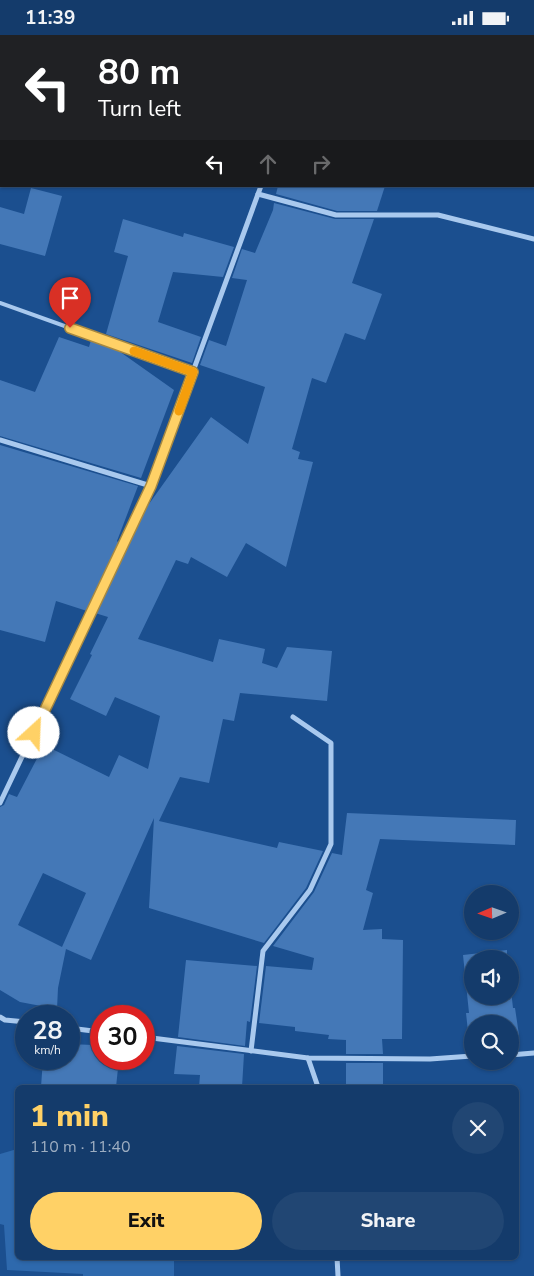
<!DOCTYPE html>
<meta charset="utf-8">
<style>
:root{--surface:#143b6b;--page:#214673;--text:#f1f3f6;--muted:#9dadc1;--line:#33557e;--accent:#ffd166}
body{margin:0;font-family:"Nunito Sans",sans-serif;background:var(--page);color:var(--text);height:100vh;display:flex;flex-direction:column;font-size:19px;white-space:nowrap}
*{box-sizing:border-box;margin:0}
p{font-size:16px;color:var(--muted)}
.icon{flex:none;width:28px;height:28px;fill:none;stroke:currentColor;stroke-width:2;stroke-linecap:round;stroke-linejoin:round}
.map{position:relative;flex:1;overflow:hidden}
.side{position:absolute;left:15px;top:1050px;width:504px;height:175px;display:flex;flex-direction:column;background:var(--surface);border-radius:8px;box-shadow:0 1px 4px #0004,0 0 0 1px var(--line)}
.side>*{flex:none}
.banner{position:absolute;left:0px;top:0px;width:535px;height:152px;box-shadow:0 1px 4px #0004,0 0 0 1px var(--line);background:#202124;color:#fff;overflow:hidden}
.needle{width:32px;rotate:268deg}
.tools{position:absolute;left:464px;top:850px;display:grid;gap:10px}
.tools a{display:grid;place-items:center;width:55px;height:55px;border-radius:50%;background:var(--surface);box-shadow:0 1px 4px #0004,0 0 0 1px var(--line);font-size:25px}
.speed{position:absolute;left:15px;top:970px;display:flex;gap:10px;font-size:25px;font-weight:700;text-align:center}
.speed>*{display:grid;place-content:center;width:65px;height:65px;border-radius:50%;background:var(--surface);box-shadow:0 1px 4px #0004,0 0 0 1px var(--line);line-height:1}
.speed small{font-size:12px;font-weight:400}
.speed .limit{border:8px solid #d22;background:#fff;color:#111}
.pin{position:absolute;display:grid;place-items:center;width:42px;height:42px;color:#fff;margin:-51px -21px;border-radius:50% 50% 50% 0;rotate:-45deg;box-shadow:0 0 5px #0007}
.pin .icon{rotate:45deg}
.me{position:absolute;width:55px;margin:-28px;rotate:25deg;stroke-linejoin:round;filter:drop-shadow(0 0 4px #0008)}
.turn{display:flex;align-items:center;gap:18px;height:105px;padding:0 15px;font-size:22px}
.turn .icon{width:65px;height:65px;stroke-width:2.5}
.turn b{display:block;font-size:35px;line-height:42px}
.lanes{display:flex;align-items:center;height:48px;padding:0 15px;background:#0003;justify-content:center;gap:25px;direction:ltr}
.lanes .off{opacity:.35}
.round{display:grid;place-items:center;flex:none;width:52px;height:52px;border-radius:26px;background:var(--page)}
.head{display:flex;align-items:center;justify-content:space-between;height:85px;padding:0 15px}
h1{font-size:30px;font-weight:800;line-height:38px;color:var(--accent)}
.primary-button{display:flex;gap:10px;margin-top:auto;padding:10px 15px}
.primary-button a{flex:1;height:58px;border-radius:30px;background:var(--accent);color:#111;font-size:20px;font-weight:800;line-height:58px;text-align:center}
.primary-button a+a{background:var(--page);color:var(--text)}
.status{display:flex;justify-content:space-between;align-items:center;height:35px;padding:0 25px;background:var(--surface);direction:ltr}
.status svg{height:14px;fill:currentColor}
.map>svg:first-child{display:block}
.green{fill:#2e69ad}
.building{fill:#4478b7;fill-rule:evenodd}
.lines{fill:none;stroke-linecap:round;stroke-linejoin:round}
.lane{stroke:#a9c9ee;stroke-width:4}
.street{stroke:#a9c9ee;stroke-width:5}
.route-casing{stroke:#a68842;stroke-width:12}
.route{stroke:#ffd166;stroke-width:9}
.slow{stroke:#f59e0b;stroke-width:9}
</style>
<div class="status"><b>11:39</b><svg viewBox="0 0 49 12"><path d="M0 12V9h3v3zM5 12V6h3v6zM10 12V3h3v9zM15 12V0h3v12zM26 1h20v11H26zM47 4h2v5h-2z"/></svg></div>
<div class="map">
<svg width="534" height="1241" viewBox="0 0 534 1241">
<rect width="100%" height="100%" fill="#1b4f8f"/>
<polygon class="green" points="17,1114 18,1222 174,1223 174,1241 83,1241 83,1239 7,1235 4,1190 0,1189 0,1119"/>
<g class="building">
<polygon points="278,151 385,151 377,176 337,176 276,159"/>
<polygon points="31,153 62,161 45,221 0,209 0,172 24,179"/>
<path d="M274 168 335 184H374L352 248 382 259 365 305 345 298 326 348 312 343 292 414 300 417 298 424 313 427 286 532 246 508 227 542 191 522 188 529 176 525 138 604 213 627 219 604 265 614 262 628 277 633 287 612 332 616 327 666 240 658 234 686 223 684 209 748 180 742 159 786 277 813 279 807 323 816 306 853 264 908 149 873 154 783 91 925 66 914 58 953 57 974 20 967 0 955V772L4 770 9 759 17 762 44 710 109 742 119 720 148 734 160 681 115 662 106 681 70 664 92 620 90 619 108 582 95 578 144 476 211 382 248 409 265 352 200 330 209 305 226 311 247 245 232 243 242 214 255 218 273 175ZM43 838 86 858 62 912 18 890Z"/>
<polygon points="123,184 183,202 184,198 234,212 223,242 173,237 158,287 201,302 192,328 106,299 128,221 114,217"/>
<polygon points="59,302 89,312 91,305 116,314 174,355 141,443 0,401 0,345 35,357"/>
<polygon points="0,410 138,451 117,506 119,508 87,576 56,566 45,607 0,595"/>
<polygon points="347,778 516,785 515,810 380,804 366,855 373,858 363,895 382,894 382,904 403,905 402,1004 382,1004 383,1019 346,1019 346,1005 328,1004 329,1000 295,996 295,992 259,988 266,931 312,935 314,923 273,911 314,857 332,818 342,820"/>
<polygon points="507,915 507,924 472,924 472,961 510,961 510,946 513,973 515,973 519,1000 510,1001 510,989 472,989 472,1005 469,1006 466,978 469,978 463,920"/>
<polygon points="186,925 257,931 250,987 247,986 245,1011 178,1002"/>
<polygon points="69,1009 93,1010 93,1013 101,1014 101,1024 119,1024 116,1052 41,1052 43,1024 69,1024"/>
<polygon points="177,1011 244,1019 242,1052 199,1052 200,1040 174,1039"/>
<rect x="346" y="1028" width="37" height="24"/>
</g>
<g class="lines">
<polyline class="lane" points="0,268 193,337"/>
<g class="street">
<polyline points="306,1 306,0"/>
<polyline points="258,159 336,180 438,180 534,204"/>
<polyline points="0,405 151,451"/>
<polyline points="0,768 151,451 261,151"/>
<polyline points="0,982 5,985 26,987"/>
<polyline points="69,993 101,997"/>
<polyline points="144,1002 308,1023 430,1024 472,1021"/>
<polyline points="251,1016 263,916 310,855 331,809 331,708 293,682"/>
<polyline points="510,1020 534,1018"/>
<polyline points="308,1023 318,1052"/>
<polyline points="337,1222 338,1241"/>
</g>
</g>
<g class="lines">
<defs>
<polyline id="route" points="34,698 151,451 193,337 70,293"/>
</defs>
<use href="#route" class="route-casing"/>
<use href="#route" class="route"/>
<polyline class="slow" points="134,316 193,337 179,376"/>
</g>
</svg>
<div class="tools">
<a><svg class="needle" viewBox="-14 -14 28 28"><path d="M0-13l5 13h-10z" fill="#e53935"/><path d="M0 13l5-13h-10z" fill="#9dadc1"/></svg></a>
<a><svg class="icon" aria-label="sound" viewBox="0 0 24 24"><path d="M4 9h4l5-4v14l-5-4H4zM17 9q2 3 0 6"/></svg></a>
<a><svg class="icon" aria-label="search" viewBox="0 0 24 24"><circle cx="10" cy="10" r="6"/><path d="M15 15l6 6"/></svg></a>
</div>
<div class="speed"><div>28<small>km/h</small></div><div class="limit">30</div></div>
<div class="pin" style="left:70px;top:293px;background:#d93025"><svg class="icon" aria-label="arrive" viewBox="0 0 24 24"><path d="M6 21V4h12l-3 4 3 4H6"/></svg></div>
<svg class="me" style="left:34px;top:698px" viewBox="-20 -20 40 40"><circle r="19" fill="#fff"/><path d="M0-13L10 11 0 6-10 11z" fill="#ffd166"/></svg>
<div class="banner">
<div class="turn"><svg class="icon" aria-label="left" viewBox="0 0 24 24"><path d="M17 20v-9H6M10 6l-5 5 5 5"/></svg><div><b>80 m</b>Turn left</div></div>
<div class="lanes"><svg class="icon" aria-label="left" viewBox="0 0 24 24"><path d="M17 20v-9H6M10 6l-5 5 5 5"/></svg><svg class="icon off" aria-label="ahead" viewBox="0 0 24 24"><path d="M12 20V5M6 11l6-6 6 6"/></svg><svg class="icon off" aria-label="right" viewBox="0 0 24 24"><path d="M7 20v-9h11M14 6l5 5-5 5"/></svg></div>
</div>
<section class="side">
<div class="head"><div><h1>1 min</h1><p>110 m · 11:40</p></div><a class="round"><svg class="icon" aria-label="close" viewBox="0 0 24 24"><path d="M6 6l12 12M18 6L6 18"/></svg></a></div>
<div class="primary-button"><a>Exit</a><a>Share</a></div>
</section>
</div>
